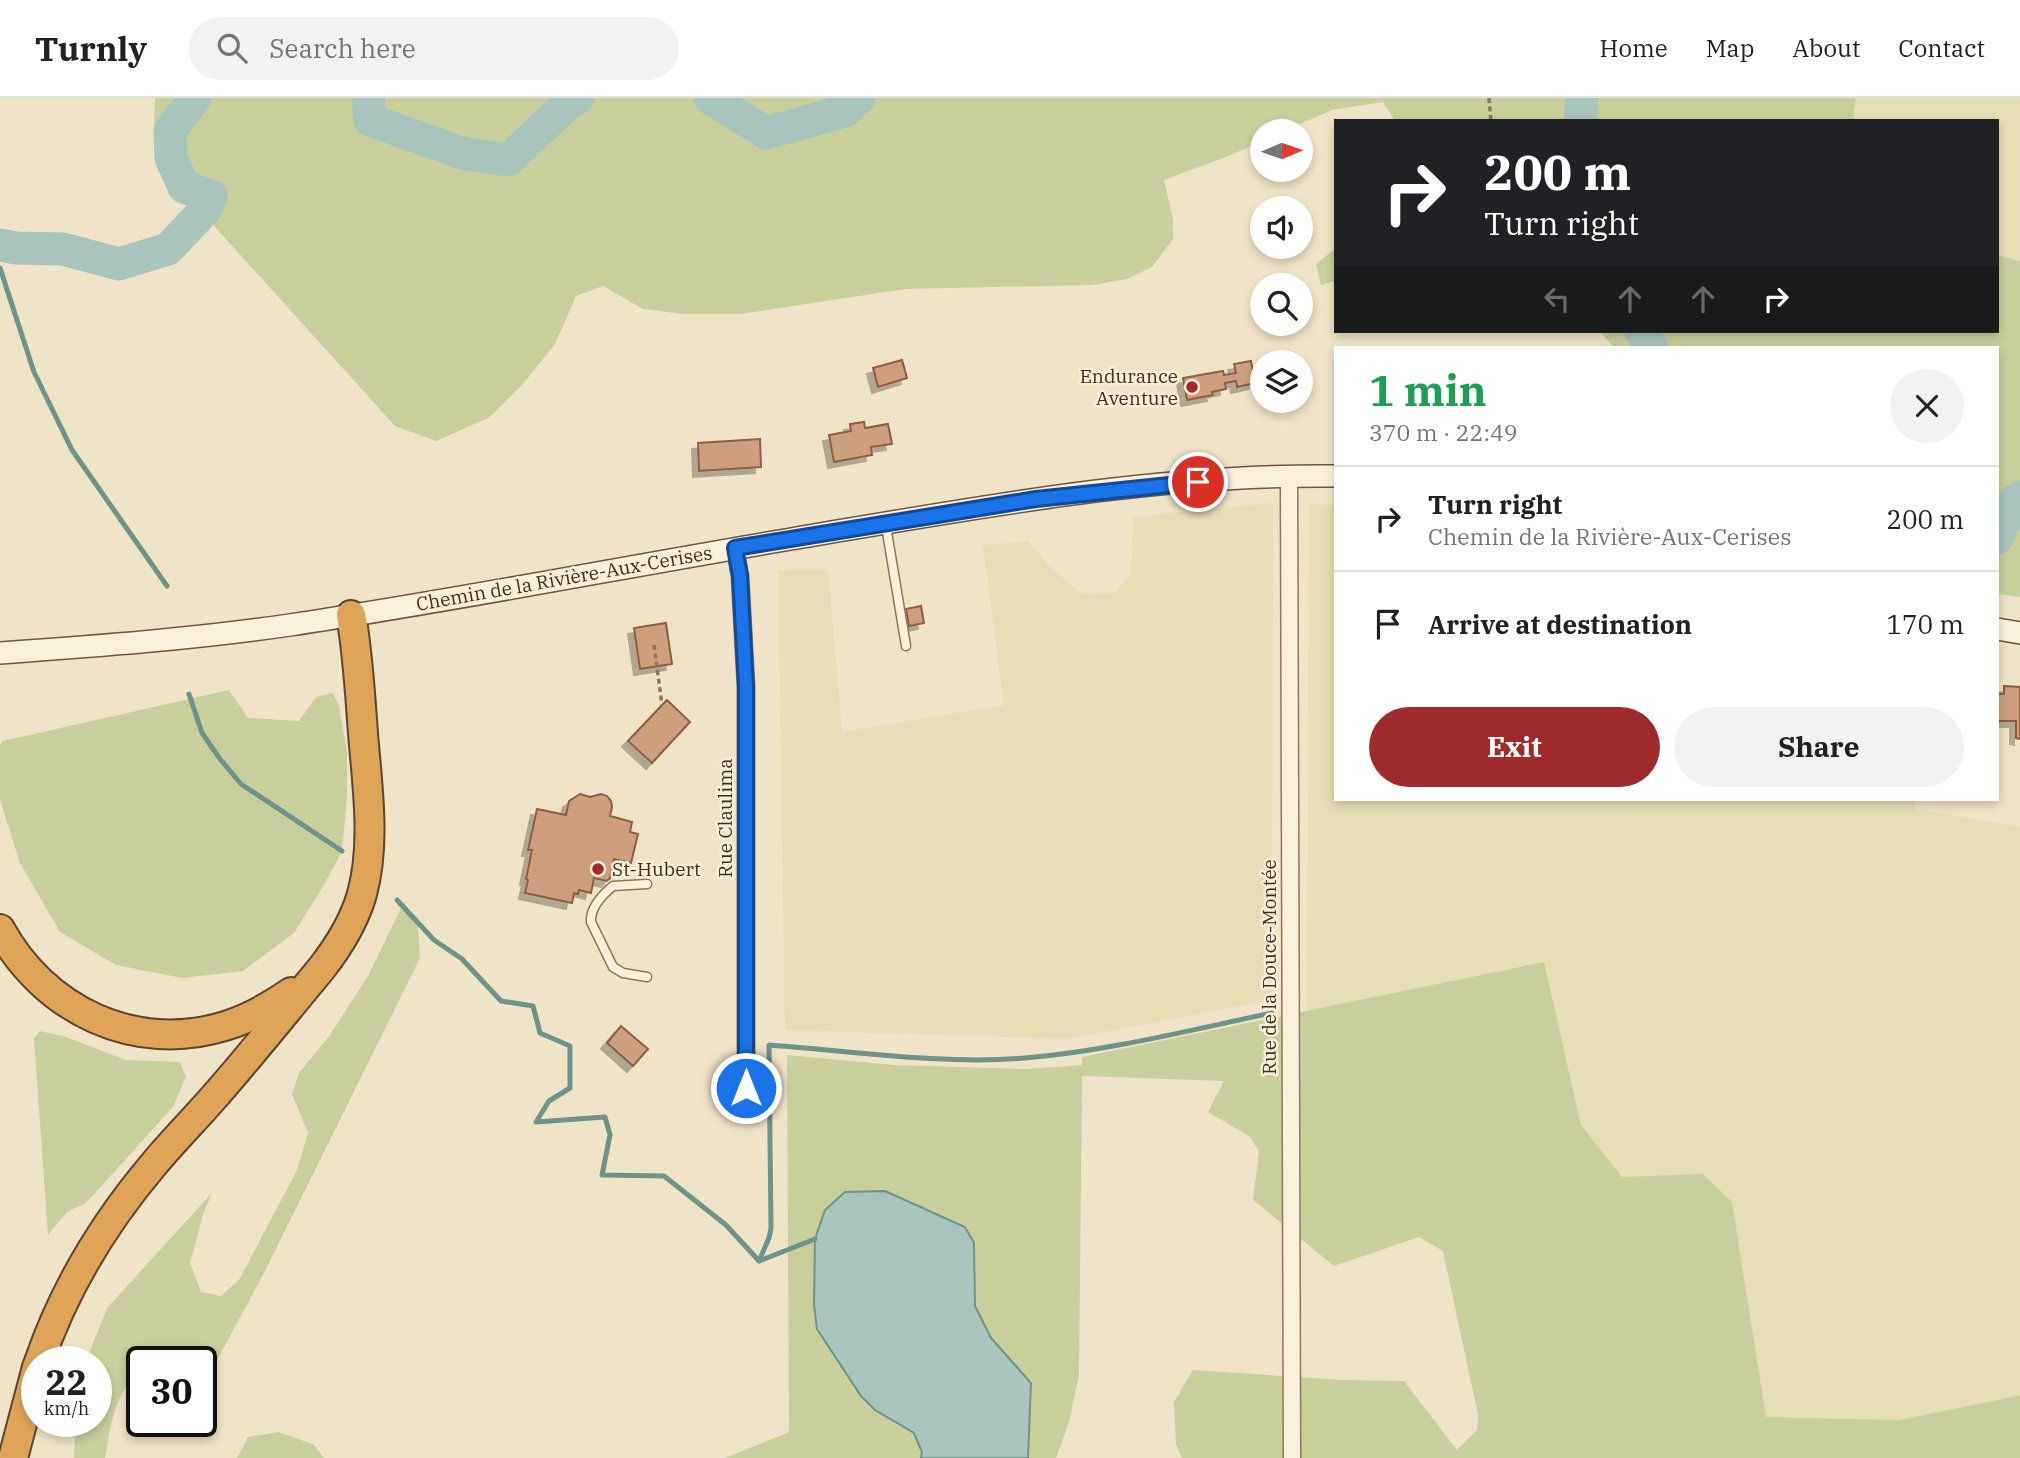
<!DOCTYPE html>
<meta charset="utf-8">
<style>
:root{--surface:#fff;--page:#f2f2f2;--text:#202124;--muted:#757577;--line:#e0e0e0;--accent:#9e2a2b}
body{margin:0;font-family:"IBM Plex Serif",serif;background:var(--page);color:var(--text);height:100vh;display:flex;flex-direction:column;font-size:26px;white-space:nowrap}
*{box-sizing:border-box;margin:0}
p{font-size:23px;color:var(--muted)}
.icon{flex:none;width:38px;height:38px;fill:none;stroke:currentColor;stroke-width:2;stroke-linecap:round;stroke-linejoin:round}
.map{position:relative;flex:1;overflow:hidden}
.details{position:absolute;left:1334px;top:248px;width:665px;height:455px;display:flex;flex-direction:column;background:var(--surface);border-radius:0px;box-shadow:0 4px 10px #0003}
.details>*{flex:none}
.top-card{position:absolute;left:1334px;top:21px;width:665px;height:214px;border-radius:0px;box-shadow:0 4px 10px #0003;background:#202124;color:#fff;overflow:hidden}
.needle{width:46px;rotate:88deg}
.fabs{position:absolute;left:1250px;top:21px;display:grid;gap:14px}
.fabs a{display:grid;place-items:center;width:63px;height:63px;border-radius:50%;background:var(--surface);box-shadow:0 4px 10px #0003;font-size:35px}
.speed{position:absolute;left:21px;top:1248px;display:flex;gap:14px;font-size:35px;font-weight:700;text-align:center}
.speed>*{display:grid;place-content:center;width:91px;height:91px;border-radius:50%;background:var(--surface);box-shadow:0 4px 10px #0003;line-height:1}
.speed small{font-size:18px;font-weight:400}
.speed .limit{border:4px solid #111;border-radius:10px;background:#fff;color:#111}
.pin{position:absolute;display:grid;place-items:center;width:60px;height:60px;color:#fff;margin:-30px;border:4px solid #fff;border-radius:50%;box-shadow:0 2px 7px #0007}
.me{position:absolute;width:77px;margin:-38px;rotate:0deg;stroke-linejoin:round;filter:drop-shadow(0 0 5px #0008)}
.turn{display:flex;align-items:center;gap:24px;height:147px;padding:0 35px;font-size:32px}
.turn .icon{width:91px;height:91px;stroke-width:2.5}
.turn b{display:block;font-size:49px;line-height:60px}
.lanes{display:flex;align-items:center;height:66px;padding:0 35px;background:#0003;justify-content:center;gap:35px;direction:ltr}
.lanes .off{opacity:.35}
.round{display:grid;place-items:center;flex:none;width:74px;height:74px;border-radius:37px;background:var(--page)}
.summary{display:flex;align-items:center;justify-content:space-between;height:119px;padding:0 35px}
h1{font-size:42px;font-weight:700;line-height:52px;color:#1e9e55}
.primary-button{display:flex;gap:14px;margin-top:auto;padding:14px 35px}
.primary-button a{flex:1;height:80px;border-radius:42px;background:var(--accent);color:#fff;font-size:28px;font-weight:700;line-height:80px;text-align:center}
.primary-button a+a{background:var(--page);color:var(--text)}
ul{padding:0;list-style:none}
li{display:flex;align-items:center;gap:21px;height:105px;padding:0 35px;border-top:2px solid var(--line)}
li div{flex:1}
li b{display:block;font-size:26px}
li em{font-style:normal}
header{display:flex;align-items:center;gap:42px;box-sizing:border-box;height:98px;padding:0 35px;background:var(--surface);border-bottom:2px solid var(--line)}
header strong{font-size:33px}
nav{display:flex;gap:38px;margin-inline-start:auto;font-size:24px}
.search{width:490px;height:63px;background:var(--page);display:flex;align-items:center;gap:18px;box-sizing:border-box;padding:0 24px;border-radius:38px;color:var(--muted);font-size:26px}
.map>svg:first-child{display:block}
.farmland{fill:#e6deb5}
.green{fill:#c9cf9b}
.water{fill:#a9c4bc;stroke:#6f938a;stroke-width:2}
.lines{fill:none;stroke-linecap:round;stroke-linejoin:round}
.stream{stroke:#6f938a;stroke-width:5}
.river{stroke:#a9c4bc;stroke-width:33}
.building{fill:#cf9f7d;stroke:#8d5f41;stroke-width:2;filter:url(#shadow)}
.lane-casing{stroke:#8d765c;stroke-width:11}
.street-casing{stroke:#8d765c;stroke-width:19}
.secondary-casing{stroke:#6f573f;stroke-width:24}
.highway-casing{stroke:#5b4430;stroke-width:32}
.path{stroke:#8d765c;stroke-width:3.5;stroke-dasharray:5 3.5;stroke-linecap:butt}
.lane{stroke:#faf1dc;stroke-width:8}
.street{stroke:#faf1dc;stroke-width:16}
.secondary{stroke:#faf1dc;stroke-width:21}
.highway{stroke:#e0a458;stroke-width:28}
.route-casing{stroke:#114b97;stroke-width:18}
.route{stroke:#1a73e8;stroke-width:12}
.poi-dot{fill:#9e2a2b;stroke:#f7eed8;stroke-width:2.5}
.labels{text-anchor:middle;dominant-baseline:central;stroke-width:5;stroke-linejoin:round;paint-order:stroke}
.poi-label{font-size:19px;fill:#3d2e20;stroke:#f7eed8;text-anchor:end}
.street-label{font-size:19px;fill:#3d2e20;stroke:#f7eed8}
</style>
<header>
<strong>Turnly</strong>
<div class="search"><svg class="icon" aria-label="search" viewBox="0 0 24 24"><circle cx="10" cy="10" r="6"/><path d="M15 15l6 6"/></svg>Search here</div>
<nav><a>Home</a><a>Map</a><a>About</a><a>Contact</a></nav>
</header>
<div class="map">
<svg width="2020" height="1360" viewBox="0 0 2020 1360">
<defs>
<filter id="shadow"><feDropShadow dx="-6" dy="6" stdDeviation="0" flood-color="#0004"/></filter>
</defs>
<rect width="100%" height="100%" fill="#f0e4c8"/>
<g class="farmland">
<polygon points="1856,0 2020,0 2020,163 1997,157 1997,23 1853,23"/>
<polygon points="1273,405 1272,902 1068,941 785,932 778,472 828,471 842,634 1004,607 983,447 1029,443 1050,469 1082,496 1115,495 1131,475 1133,419"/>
<polygon points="1309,406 1335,407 1335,702 1915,702 1915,711 2020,729 2020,1296 2017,1298 1899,1322 1766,1319 1732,1104 1703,1077 1622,1079 1581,1027 1543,864 1307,913"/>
</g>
<g class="green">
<polygon points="155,0 1856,0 1853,23 1395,23 1383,4 1332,12 1284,33 1262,33 1262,43 1231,57 1164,82 1173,122 1173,141 1152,169 1127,181 1093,187 905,191 741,216 683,216 643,211 603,188 576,198 555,246 523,286 490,319 436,343 395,328 159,67 154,36"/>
<polygon points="1335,151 1335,183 1321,187 1316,166"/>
<polygon points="1997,157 2020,163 2020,499 1997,496 1997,250 1614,250 1600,233 1997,233"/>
<polygon points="229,592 248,620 299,623 316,599 333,595 339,608 347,654 347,700 342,753 324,787 294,835 243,873 182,880 116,867 60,834 20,765 0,702 0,647 3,643"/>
<path d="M404 804 418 828 420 860 264 1175 201 1292V1264H142V1270C113 1298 112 1323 105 1360H74L76 1323H96V1264L86 1263 107 1210 212 1095 203 1116 190 1165 201 1194 221 1198 239 1182 297 1072 308 1035 292 996 299 975 330 937 368 878Z"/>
<polygon points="1544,864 1581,1027 1622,1079 1703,1076 1732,1104 1766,1319 1899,1322 2017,1298 2020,1296 2020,1360 1182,1360 1176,1347 1174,1304 1193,1272 1343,1282 1404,1283 1457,1352 1477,1332 1478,1317 1443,1153 1419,1139 1334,1168 1253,1102 1259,1053 1249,1038 1208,1014 1224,983 1082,978 1079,1277 1069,1324 1056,1360 1028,1360 1031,1285 991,1240 975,1208 974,1145 966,1129 885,1093 845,1094 815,1141 814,1207 817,1231 861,1298 875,1312 914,1335 922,1354 921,1360 725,1360 789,1334 787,957 894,967 1025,971 1082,967 1082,959"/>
<polygon points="40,933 63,938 126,962 180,964 186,979 173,1009 86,1105 67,1114 48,1137 34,940"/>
<polygon points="278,1334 313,1346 324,1360 237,1360 248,1339"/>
</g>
<polygon class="water" points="885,1093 965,1129 974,1145 975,1208 991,1240 1031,1285 1028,1360 921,1360 922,1354 914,1335 875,1312 861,1298 817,1231 814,1207 815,1141 825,1112 845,1094"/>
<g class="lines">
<g class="stream">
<polyline points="0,170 34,274 72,352 167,488"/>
<polyline points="189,596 202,635 220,661 241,686 342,753"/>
<polyline points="397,802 434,842 462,861 501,903 533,908 540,935 570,948 570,990 549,1003 536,1024 605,1019 610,1037 602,1077 664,1078 726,1127 759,1163 815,1141"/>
<path d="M759 1163 769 1140 771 1130 769 947C851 953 943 967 1025 960 1108 953 1190 932 1272 915"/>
</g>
<g class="river">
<polyline points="368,0 370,22 462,55 508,62 572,2 578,0"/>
<polyline points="710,0 766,35 845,13 859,0"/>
<polyline points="1580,23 1582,0"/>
<polyline points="0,147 16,150 63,151 119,166 168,151 205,112 211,98 184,89 171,60 170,33 195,0"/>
<polyline points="1641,233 1652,250"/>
<polyline points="1997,440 2013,405 2020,399"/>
</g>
</g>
<g class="building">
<polygon points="902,262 907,280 878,289 873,270"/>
<polygon points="1251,263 1255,285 1237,289 1236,283 1225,285 1226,291 1212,294 1213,297 1187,302 1183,280 1223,273 1224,277 1236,275 1234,266"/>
<polygon points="864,324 865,330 888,326 892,346 871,349 872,357 834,364 829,337 851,333 850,326"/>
<polygon points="760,341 761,369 699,373 698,345"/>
<polygon points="921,508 924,525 909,528 906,511"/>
<polygon points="666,525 672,566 640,571 634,530"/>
<polygon points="2004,588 2020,589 2020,641 2016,640 2016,623 1997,623 1997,596 2004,596"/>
<polygon points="667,602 690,624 652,665 628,643"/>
<polygon points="580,696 590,699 601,696 607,698 611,703 612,709 610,718 632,724 630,734 638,736 631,765 614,761 610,780 607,783 594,780 591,795 579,792 578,796 574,795 572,805 525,795 528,782 526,781 532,752 528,752 537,711 566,717 569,703"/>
<polygon points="621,928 648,951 633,968 607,945"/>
</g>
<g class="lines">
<defs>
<g id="lane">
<polyline points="886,428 906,548"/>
<path d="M647 879 623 875 613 869 591 824C590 809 602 797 613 788L647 786"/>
</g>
<g id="street">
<polyline points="1289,378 1292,1360"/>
<polyline points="735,450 740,478 746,589 746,990"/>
</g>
<g id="secondary">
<polyline points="1997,531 2020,535"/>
<path d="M0 555C97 548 194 541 290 527 457 502 624 469 791 441 970 411 1152 376 1335 378"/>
</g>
<g id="highway">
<path d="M0 831C44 912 135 956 225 928 249 921 271 908 291 894"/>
<path d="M39 1264C64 1191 104 1125 154 1066 173 1043 195 1021 215 998 251 957 286 913 321 871 339 848 354 824 362 796 376 744 367 687 363 635 360 596 358 556 351 517"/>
<polyline points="13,1360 37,1269"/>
</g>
</defs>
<use href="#lane" class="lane-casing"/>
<use href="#street" class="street-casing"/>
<use href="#secondary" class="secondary-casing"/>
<use href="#highway" class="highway-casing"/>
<g class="path">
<polyline points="1489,0 1491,23"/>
<polyline points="654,547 662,607"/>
</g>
<use href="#lane" class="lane"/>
<use href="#street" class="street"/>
<use href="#secondary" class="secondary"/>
<use href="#highway" class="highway"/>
</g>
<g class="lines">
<defs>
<polyline id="route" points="746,990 746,589 740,478 735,450 1036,401 1198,384"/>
</defs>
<use href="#route" class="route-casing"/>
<use href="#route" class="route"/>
</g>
<g class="poi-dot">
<circle cx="1192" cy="289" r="7"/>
<circle cx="598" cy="771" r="7"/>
</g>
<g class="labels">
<g class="poi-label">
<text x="1178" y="278">Endurance<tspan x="1178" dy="22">Aventure</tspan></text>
<text x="612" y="771" text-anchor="start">St-Hubert</text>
</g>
<g class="street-label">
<text transform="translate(564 480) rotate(-10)">Chemin de la Rivière-Aux-Cerises</text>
<text transform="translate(725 720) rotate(-90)">Rue Claulima</text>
<text transform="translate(1269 869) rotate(-90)">Rue de la Douce-Montée</text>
</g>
</g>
</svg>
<div class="fabs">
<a><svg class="needle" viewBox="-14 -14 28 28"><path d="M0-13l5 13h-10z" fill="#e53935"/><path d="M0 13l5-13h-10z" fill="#757577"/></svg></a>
<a><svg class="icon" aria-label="sound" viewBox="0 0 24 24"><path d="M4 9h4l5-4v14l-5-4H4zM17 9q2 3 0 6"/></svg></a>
<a><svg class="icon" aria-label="search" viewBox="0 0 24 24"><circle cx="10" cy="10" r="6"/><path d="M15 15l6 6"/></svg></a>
<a><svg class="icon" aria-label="layers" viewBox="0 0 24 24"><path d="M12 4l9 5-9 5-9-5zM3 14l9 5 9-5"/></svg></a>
</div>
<div class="speed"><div>22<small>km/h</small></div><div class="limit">30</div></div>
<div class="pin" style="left:1198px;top:384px;background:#d93025"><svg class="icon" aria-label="arrive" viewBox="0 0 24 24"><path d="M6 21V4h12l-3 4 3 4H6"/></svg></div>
<svg class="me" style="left:746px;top:990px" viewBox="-20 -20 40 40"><circle r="17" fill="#1a73e8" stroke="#fff" stroke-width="3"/><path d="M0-11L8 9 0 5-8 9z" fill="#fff"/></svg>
<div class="top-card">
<div class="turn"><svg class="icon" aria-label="right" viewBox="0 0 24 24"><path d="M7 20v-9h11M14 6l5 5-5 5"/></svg><div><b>200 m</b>Turn right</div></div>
<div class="lanes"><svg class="icon off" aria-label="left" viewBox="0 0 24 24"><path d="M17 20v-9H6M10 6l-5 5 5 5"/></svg><svg class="icon off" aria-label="ahead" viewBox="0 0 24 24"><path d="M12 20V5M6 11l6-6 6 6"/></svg><svg class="icon off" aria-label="ahead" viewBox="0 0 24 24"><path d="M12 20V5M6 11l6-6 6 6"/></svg><svg class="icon" aria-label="right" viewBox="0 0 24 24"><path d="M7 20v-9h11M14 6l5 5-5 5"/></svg></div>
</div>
<section class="details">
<div class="summary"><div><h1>1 min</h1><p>370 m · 22:49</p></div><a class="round"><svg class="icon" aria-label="close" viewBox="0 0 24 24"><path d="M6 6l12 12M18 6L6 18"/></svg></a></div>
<ul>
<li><svg class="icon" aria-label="right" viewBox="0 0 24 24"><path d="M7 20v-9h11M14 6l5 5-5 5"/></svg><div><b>Turn right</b><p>Chemin de la Rivière-Aux-Cerises</p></div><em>200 m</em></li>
<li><svg class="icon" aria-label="arrive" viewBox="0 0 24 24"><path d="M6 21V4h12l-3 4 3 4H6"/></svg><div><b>Arrive at destination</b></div><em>170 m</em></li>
</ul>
<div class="primary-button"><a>Exit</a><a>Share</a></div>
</section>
</div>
